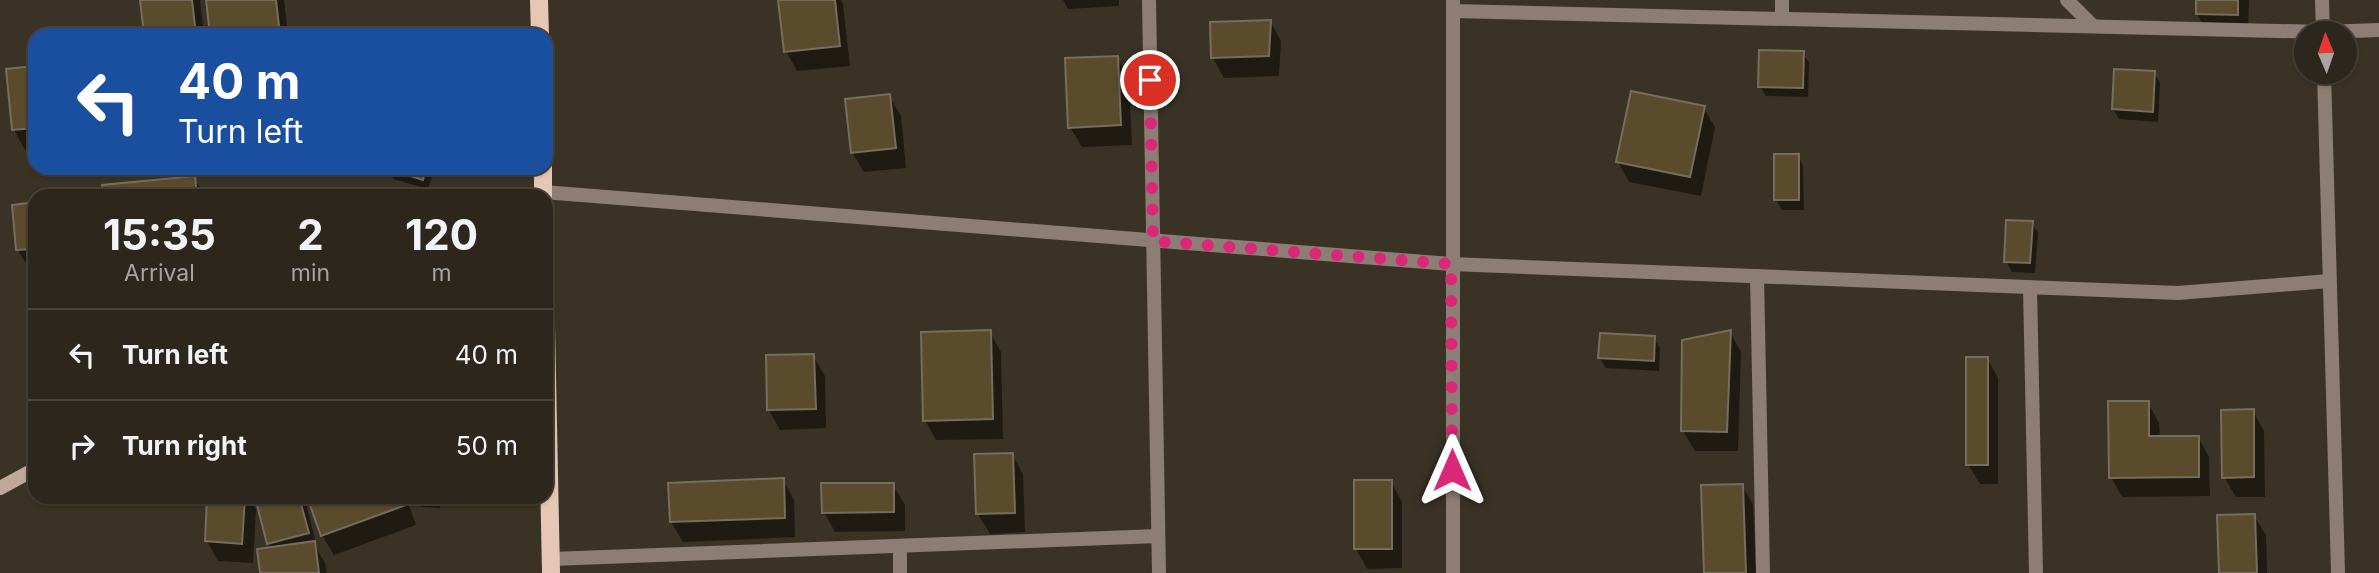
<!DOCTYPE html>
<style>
:root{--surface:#2c261c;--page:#383229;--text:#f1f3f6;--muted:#a6a5a3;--line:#48433b}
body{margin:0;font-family:Inter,sans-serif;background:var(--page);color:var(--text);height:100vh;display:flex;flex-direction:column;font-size:26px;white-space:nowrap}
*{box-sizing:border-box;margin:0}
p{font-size:23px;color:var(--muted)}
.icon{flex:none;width:38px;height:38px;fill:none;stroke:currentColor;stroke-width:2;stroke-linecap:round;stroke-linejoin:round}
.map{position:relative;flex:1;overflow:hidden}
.details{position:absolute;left:28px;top:189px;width:525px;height:315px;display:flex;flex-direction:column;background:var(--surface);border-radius:21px;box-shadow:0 2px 5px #0004,0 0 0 2px var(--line)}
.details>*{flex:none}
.hud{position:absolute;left:28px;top:28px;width:525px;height:147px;border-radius:21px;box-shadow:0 2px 5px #0004,0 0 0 2px var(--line);background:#1a4fa0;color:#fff;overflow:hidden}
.needle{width:46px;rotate:358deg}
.tools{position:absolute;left:2294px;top:21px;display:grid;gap:14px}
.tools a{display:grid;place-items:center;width:63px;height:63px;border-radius:50%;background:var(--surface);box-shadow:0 2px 5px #0004,0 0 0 2px var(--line);font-size:35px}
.pin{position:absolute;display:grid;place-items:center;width:60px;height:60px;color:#fff;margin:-30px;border:4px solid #fff;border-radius:50%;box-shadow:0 2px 7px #0007}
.me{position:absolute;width:77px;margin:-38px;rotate:0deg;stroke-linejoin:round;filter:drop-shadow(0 0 5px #0008)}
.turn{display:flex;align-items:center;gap:24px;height:147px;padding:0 35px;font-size:32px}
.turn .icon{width:91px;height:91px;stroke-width:2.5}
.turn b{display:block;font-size:49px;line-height:60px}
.eta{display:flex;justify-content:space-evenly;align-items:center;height:119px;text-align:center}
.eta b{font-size:42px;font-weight:700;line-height:49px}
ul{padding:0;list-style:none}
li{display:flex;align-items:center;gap:21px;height:91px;padding:0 35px;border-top:2px solid var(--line)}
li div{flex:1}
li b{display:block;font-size:26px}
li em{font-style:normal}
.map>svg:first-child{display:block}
.shadow{fill:#0007}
.building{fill:#5a4b2c;stroke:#756d5d;stroke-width:2}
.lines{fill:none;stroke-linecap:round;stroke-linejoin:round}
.street{stroke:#8d7e75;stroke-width:14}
.secondary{stroke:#bfa79a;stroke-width:14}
.primary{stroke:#e6c7b5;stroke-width:18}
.route{stroke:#db2777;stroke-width:12;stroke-dasharray:0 21.6}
</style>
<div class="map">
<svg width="2379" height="573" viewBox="0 0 2379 573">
<rect width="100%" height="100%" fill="#3a3325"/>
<g class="shadow">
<polygon points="142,0 200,0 204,35 146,35"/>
<polygon points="208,0 284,0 288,35 212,35"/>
<polygon points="780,0 841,0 843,4 850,66 797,71 786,51"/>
<polygon points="1063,0 1119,0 1119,6 1068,9"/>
<polygon points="2198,0 2249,0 2248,35 2209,34 2197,14"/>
<polygon points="1270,21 1281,41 1279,76 1224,78 1213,58"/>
<polygon points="1803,53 1809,63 1808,97 1766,96 1760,86"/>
<polygon points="1117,58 1129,77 1132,145 1082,147 1070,127"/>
<polygon points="35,68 35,149 25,150 14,130"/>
<polygon points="2154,72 2160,83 2158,122 2119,119 2113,109"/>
<polygon points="889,96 901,116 906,168 864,172 852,152"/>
<polygon points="1703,107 1715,127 1701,196 1629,182 1618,162"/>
<polygon points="1798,155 1803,166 1804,210 1782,210 1776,200"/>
<polygon points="387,168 435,168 428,189 393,179"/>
<polygon points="194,178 205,196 105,196"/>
<polygon points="35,204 35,269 30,270 18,250 14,206"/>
<polygon points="2032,223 2038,233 2035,273 2012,272 2006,261"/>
<polygon points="990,332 1001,352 1003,439 936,440 925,420"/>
<polygon points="1730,332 1741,352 1738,451 1695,451 1683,431"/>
<polygon points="1654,338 1660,348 1659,371 1606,368 1600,358"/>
<polygon points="813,356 825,376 826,428 780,430 769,410"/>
<polygon points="1987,358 1998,378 1998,484 1980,484 1968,464"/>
<polygon points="2148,403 2159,423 2160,438 2198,437 2209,457 2210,496 2122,497 2111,477"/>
<polygon points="2253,411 2264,431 2265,497 2236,497 2224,477"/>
<polygon points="1012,454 1023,474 1025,532 990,534 978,514"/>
<polygon points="783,480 794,500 795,537 683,542 671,522"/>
<polygon points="1391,482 1402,502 1402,568 1367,569 1356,549"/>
<polygon points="893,485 905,505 905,531 835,532 824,512"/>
<polygon points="1742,485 1753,505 1756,573 1706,573"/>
<polygon points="209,497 248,497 256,509 253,563 218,561 207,541"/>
<polygon points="256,497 302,497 306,504 318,551 325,563 327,573 262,573 271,549"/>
<polygon points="311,497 406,497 416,525 334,555 322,535"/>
<polygon points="415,497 440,497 440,508 421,507"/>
<polygon points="2254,516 2266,535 2267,573 2221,573"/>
</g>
<g class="building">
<polygon points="140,0 192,0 196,35 144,35"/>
<polygon points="206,0 276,0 280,35 210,35"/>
<polygon points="778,0 835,0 840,46 784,52"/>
<polygon points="2196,0 2238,0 2238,15 2196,14"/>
<polygon points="1271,20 1269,56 1211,58 1210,22"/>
<polygon points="1759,50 1804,51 1803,88 1758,87"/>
<polygon points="1118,56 1121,125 1068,128 1065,58"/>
<polygon points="35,66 35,128 12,130 6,69"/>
<polygon points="2114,69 2155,71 2153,112 2112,109"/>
<polygon points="1631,91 1705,106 1690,177 1616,162"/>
<polygon points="890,94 896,148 851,153 845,99"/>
<rect x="1774" y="154" width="25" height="46"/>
<polygon points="385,168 426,168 423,180"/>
<polygon points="195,176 197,196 103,196 102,185"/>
<polygon points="35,202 35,249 16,250 12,205"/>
<polygon points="2006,220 2033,221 2030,263 2004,262"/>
<polygon points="991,330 993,419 923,421 921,332"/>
<polygon points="1731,330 1727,432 1681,431 1682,340"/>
<polygon points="1600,333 1655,336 1654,361 1598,358"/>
<polygon points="814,354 816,409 767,410 766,355"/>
<rect x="1966" y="357" width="22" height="108"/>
<polygon points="2108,401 2149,401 2149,436 2199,436 2199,477 2109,478"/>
<polygon points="2254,409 2254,477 2222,478 2221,410"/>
<polygon points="1013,453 1015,513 976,514 974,454"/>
<polygon points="784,478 785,518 670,522 668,483"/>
<rect x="1354" y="480" width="38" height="69"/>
<polygon points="821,483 894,483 894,512 822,513"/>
<polygon points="1743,484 1746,573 1704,573 1701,485"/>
<polygon points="207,497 245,497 242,544 205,541"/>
<polygon points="255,497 299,497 309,533 267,544"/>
<polygon points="307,497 403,497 406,505 321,536"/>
<polygon points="2255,514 2257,573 2219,573 2217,515"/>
<polygon points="315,541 319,573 260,573 257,549"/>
</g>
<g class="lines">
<g class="street">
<polyline points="1149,0 1159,573"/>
<polyline points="1453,0 1453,573"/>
<polyline points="2067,0 2093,26"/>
<polyline points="2322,0 2323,33"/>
<polyline points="1453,11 2323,32 2379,30"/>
<polyline points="1782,18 1782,0"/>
<polyline points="2324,72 2338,573"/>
<polyline points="543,192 1451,264 2178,293 2329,281"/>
<polyline points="1757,276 1763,573"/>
<polyline points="2030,288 2036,573"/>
<polyline points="900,546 900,573"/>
<polyline points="551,559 1158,536"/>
</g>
<polyline class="secondary" points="0,488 35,469"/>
<g class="primary">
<polyline points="539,0 540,35"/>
<polyline points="543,168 543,196"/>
<polyline points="546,326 551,573"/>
</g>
</g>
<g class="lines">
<polyline class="route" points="1150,80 1153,241 1451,264 1452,470"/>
</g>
</svg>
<div class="tools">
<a><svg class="needle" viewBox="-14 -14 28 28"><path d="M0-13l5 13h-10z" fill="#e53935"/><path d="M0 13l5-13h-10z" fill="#a6a5a3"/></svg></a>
</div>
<div class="pin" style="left:1150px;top:80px;background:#d93025"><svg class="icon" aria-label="arrive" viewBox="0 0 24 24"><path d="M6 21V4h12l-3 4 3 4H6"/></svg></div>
<svg class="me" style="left:1452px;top:470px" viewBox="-20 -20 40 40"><path d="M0-17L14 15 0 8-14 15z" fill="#db2777" stroke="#fff" stroke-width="4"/></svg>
<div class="hud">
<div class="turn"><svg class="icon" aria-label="left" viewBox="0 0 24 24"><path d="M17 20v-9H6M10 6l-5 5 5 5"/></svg><div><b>40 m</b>Turn left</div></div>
</div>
<section class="details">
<div class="eta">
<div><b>15:35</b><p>Arrival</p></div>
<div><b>2</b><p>min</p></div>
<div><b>120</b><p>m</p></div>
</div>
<ul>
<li><svg class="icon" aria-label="left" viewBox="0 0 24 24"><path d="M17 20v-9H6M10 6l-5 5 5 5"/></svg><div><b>Turn left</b></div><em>40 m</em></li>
<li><svg class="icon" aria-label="right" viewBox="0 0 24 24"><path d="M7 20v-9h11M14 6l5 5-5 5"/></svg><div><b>Turn right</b></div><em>50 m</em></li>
</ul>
</section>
</div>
